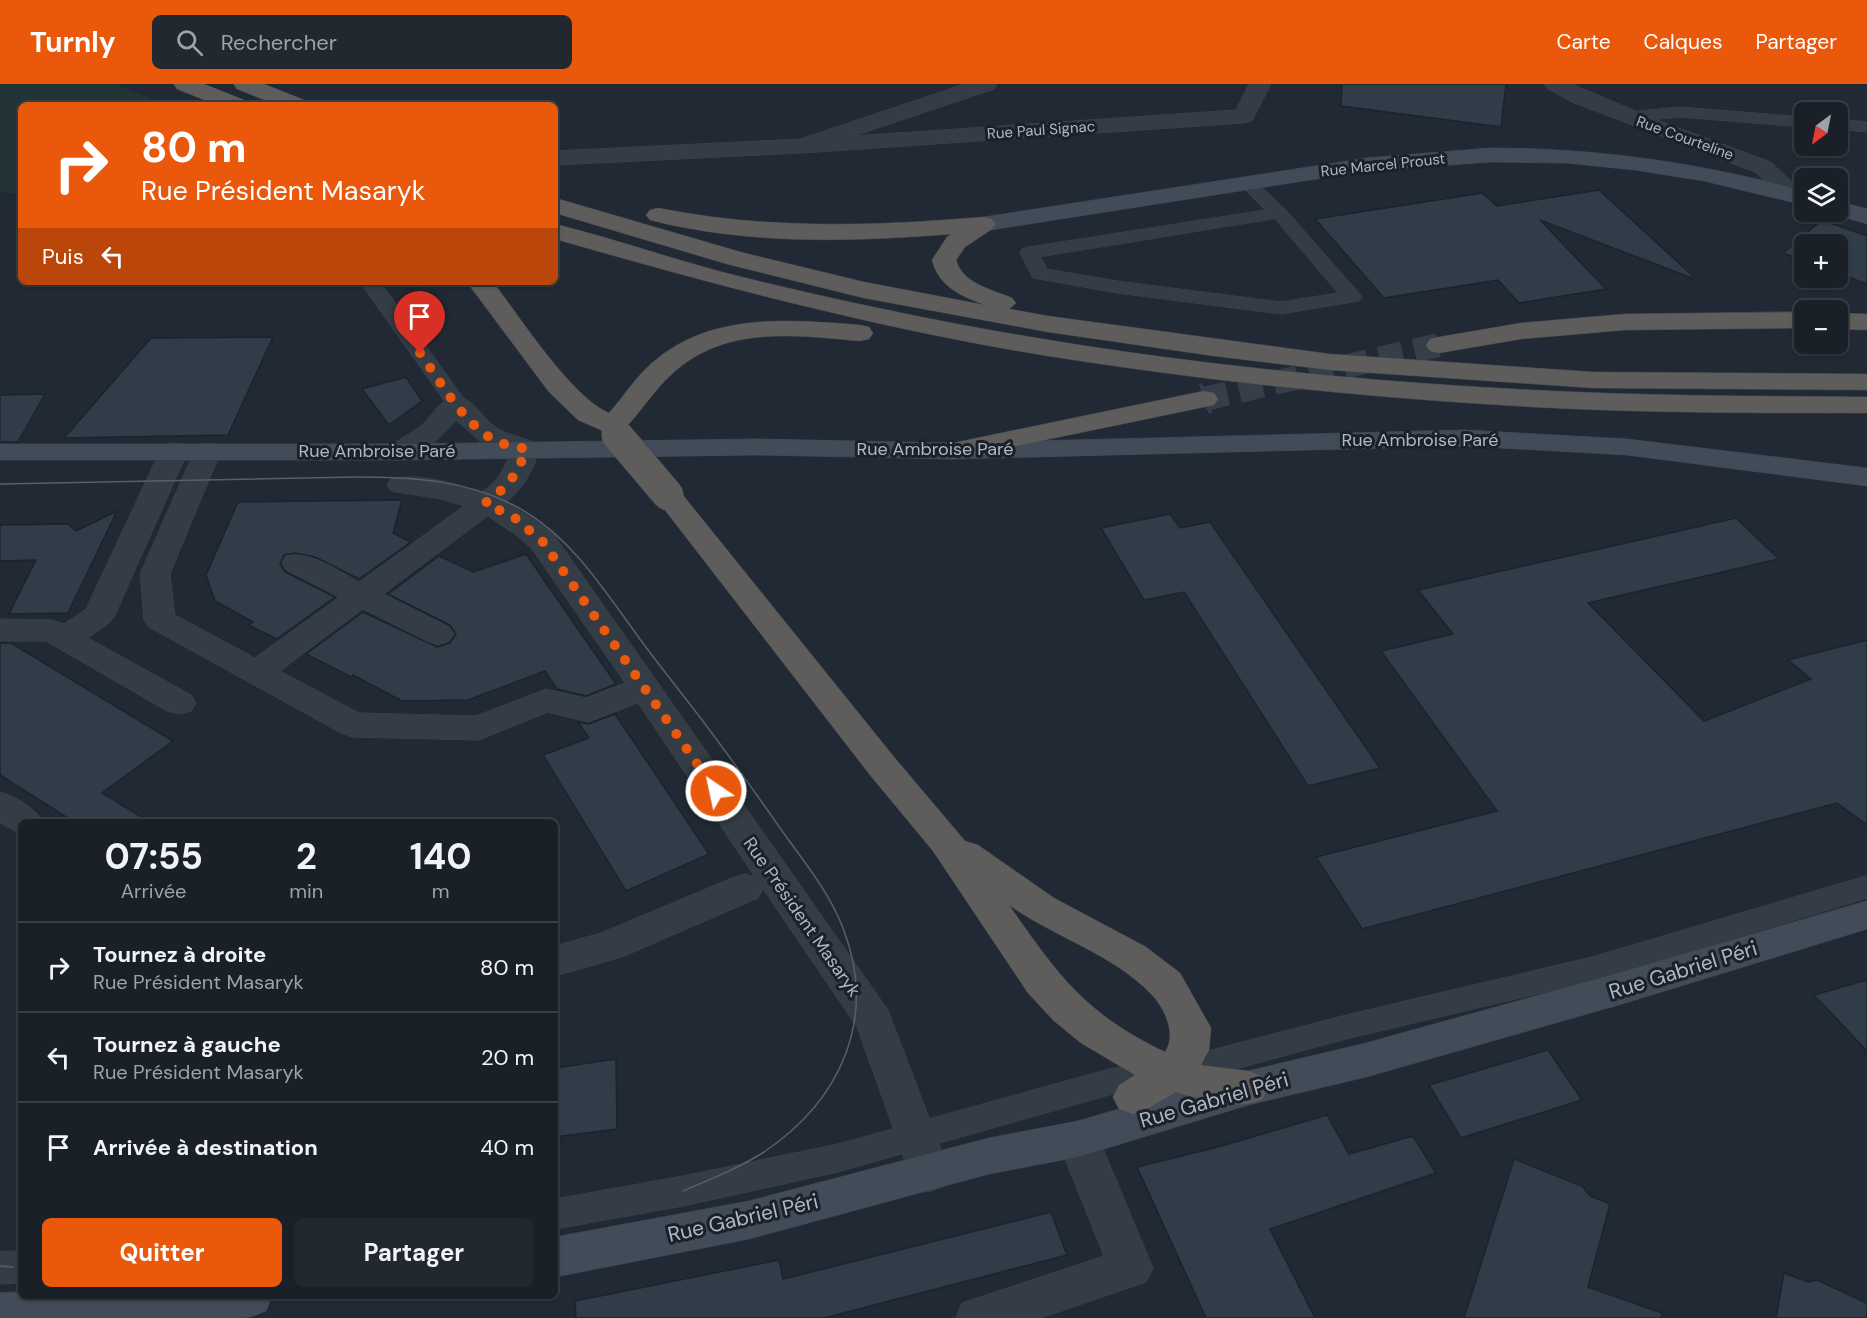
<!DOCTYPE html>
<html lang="fr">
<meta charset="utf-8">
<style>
:root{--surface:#192027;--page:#22282f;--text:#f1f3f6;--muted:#9fa3a7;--line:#373e44;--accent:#ea580c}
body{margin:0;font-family:"DM Sans",sans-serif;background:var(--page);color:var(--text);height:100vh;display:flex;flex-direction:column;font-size:22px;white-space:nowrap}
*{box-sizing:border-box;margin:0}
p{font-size:20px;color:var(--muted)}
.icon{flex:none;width:33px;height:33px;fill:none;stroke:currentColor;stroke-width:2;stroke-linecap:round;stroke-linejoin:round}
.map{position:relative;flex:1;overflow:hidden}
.panel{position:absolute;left:18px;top:735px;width:540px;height:480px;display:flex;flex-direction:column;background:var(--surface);border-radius:9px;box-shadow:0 2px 4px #0004,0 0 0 2px var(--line)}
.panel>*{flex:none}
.top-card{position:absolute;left:18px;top:18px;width:540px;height:183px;border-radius:9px;box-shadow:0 2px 4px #0004,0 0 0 2px var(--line);background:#ea580c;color:#fff;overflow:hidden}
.needle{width:39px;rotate:212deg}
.fabs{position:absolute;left:1794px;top:18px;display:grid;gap:12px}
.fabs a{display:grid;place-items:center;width:54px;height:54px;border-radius:9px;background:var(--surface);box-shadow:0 2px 4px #0004,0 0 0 2px var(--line);font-size:30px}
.pin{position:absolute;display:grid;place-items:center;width:51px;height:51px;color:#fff;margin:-62px -26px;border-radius:50% 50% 50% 0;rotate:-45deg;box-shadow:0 0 6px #0007}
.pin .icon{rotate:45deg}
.me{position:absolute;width:66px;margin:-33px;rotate:326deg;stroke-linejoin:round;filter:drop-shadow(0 0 4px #0008)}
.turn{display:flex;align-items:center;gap:21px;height:126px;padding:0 24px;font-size:27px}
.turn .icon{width:78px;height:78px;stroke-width:2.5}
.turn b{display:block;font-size:42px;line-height:51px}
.then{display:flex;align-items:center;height:57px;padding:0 24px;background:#0003;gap:12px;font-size:22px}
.eta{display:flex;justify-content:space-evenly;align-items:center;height:102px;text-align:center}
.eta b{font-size:36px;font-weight:700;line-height:42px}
.action{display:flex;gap:12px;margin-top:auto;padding:12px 24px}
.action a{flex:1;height:69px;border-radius:9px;background:var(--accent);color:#fff;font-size:24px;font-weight:700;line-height:69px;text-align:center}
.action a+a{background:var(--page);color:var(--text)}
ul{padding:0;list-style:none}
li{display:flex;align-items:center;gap:18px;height:90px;padding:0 24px;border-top:2px solid var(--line)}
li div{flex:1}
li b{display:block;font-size:22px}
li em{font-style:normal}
header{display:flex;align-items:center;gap:36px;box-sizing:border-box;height:84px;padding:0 30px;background:var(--accent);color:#fff}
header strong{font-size:28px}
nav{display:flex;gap:33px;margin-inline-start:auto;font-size:21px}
.search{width:420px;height:54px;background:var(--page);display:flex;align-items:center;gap:15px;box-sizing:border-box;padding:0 21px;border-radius:9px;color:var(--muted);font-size:22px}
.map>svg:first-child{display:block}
.green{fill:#233436}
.building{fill:#303c48;stroke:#1b232c;stroke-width:1.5}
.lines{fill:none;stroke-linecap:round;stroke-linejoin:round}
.trunk-tunnel-far1{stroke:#363f49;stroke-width:24;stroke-dasharray:24 12;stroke-linecap:butt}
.trunk-tunnel{stroke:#363f49;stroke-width:31;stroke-dasharray:31 16;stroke-linecap:butt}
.service-casing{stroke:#3d454f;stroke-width:1}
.minor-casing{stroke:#3d454f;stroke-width:1}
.secondary-casing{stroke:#3d454f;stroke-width:1}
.trunk-casing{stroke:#3e4750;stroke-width:1}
.service{fill:#343c45;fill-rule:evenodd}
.minor{fill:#343c45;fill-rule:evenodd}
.secondary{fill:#424c58;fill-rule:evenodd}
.trunk{fill:#5e5d5b;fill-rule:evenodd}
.tram{stroke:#56606c;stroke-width:1.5}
.trunk-bridge-casing{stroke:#3e4750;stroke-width:32;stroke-linecap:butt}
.trunk-bridge{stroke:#5e5d5b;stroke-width:31}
.route{stroke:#ea580c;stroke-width:10;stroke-dasharray:0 18}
.labels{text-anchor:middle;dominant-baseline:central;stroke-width:6;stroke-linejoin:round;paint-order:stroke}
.far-street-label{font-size:15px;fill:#aeb7c2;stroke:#1a212a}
.street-label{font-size:18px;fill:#aeb7c2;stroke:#1a212a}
.near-street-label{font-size:21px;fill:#aeb7c2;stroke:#1a212a}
</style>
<header>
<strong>Turnly</strong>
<div class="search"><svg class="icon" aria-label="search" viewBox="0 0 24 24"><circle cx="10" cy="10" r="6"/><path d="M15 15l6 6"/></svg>Rechercher</div>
<nav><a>Carte</a><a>Calques</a><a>Partager</a></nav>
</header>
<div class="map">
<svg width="1867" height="1234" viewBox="0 0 1867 1234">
<rect width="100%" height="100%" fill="#212a34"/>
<polygon class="green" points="0,0 115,0 166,21 21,21 21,110 0,108"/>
<g class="building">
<polygon points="1342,0 1506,0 1501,43 1341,22"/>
<polygon points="1599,106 1693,192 1692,194 1540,136 1606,205 1519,219 1498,196 1384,214 1315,135 1482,109 1497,122"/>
<polygon points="1822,136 1867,152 1867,200 1838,189 1838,160 1804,160 1804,177 1783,169"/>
<polygon points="273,253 228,351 64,354 151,254"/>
<polygon points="406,293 422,317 389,341 362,305"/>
<polygon points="45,310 18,358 0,358 0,311"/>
<polygon points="402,416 393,449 411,458 359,495 315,473 295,469 284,471 280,480 285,488 335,513 277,555 248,541 253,538 215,517 206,491 238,418"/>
<polygon points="117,427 68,529 9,530 36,476 0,477 0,441 68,440 76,447"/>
<polygon points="1170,430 1180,444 1210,438 1380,684 1308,702 1184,508 1144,516 1101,444"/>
<polygon points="1736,434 1779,475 1588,519 1704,637 1811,595 1788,576 1867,556 1867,741 1837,719 1362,845 1316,773 1497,727 1381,567 1453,550 1418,506"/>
<polygon points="526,470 616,600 586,612 557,605 545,587 468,616 402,617 353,591 351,593 306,570 363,528 437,563 450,559 456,550 450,541 388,510 439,472 473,488"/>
<polygon points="0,559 11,559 173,657 102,709 150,738 74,738 0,691"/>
<polygon points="615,630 709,770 626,807 543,671 589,654 578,638 589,640"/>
<polygon points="1867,896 1867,967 1814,911"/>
<polygon points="1548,966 1582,1016 1461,1054 1429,1001"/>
<polygon points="616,975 617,1045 555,1053 555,984"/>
<polygon points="1327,1031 1349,1070 1413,1052 1436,1089 1270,1145 1315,1234 1206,1234 1137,1083 1218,1063"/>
<polygon points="1514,1075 1582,1102 1590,1112 1610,1120 1588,1203 1662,1229 1661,1234 1464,1234"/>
<polygon points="1051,1128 1067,1171 824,1234 576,1234 575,1217 779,1176 783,1195"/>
<polygon points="1784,1189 1808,1198 1817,1196 1867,1219 1867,1234 1776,1234"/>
</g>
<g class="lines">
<polyline class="trunk-tunnel-far1" points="1204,315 1439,261"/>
<polyline class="trunk-tunnel" points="1204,315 1207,314"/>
<defs>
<g id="service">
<polygon points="1680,23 1804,33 1804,43 1680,33 1629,38 1623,37 1621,33 1623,29 1629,28"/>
<polygon points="1838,35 1867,38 1867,48 1838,45"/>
<path d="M1247 94 1253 95 1285 125 1359 209 1362 213 1359 217 1281 230 1117 209 1033 194 1020 169 1022 165 1029 163 1265 126 1238 99 1241 95ZM1275 135 1338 209 1281 218 1117 197 1047 185 1041 173Z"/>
<polygon points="360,198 380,198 467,319 463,323 456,325 449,323"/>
<polygon points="1867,792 1867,814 1592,897 1346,955 1173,1002 1113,1010 838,1088 683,1122 555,1145 555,1115 683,1092 838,1060 1113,984 1173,976 1346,931 1592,873"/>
<polygon points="21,1167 21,1199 0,1200 0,1168"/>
</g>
<g id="minor">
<polygon points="965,0 997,0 994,5 854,52 1236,26 1249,0 1271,0 1252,37 1244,39 802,69 555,81 555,67 800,55"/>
<polygon points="1545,0 1572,0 1654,35 1771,78 1794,100 1794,107 1790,112 1782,114 1774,112 1770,102 1755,88 1572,18 1548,5"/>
<path d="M456 311C474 315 482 334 497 344 510 353 532 353 540 365 533 385 524 405 506 418L537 438 554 451 888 926 950 1089 944 1102 929 1108 914 1102 857 943 763 805 758 814 622 873 555 892V862L601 849 732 794 745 790 755 793 638 619 588 638 548 628 479 656 353 653 341 649 149 543 144 536 140 490 197 361 207 359 217 361 221 367 170 490 175 531 255 574 339 513 286 486 282 479 286 472C310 466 338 487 359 498L464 422 441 415 391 407 387 401 391 395C419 388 455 400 482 408 497 398 504 386 510 369L483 360 456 336C441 354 415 380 390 374L386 368C395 355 413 350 424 339 435 328 441 315 456 311ZM488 432 516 451 532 465 625 599 586 614 546 605 476 632 359 629 280 587 363 525 427 557 438 561 449 557 454 550 449 543 384 510Z"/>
<polygon points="174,359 184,361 188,367 115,531 110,538 88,554 191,611 196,619 191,627 179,630 167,627 46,557 0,557 0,535 52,536 64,540 86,525 160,367 164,361"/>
<path d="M0 708C17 713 34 723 43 738H21V750L0 739Z"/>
<polygon points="1078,1037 1093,1042 1099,1055 1153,1184 1146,1198 1041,1234 956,1234 962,1219 1104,1172 1057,1055 1063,1042"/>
</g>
<g id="secondary">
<path d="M1491 64C1598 64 1701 79 1804 107V121L1704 97 1635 86 1566 79 1491 78 1367 87 984 147 976 145 972 140 976 135 984 133 1367 74Z"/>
<polygon points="1838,117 1867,125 1867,140 1830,129 1829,128 1838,128"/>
<polygon points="1465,346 1627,355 1867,384 1867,402 1627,371 1465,362 953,375 756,371 400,376 0,376 0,360 400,360 756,355 953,359"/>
<polygon points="1867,817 1867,845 1622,920 1366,993 1248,1021 1078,1073 989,1090 749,1155 555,1193 555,1153 749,1117 989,1054 1078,1037 1248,987 1366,959 1622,888"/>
<polygon points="21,1208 21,1212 272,1212 266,1227 250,1233 237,1234 0,1234 0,1209"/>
</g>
<g id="trunk">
<polygon points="174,0 204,0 244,16 247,21 217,21 177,5"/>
<polygon points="234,0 264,0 304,16 307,21 277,21 237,5"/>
<path d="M555 114 744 169 864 198 985 221C961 212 939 203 932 176L947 153 952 150C851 158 749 161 650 136L646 131 650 126 658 124C767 146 874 142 984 133L992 135 996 140 992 145 965 163 956 176C963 200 991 205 1012 214L1016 219 1009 225 1048 232 1330 270 1593 288 1867 290V306L1593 304 1330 286 1214 272 1048 248 864 214 727 180 555 129Z"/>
<path d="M555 140C611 154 666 173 722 188 773 201 826 213 878 224 1093 270 1313 295 1533 306 1644 312 1756 312 1867 313V329C1756 329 1644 329 1533 323 1369 314 1204 297 1042 271 877 244 715 201 555 155Z"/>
<path d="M467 198H493C520 233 571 313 609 329 625 311 638 289 658 274 716 228 791 236 860 241L869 243 873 249 869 255 860 257C795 251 724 241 672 290 655 305 643 325 627 342L631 351 627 357 617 359 607 357 601 346 578 336 549 308Z"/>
<polygon points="1804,228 1804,244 1625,246 1521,255 1439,269 1430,267 1426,261 1430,255 1439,253 1521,239 1625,230"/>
<polygon points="1838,229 1867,230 1867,246 1838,245"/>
<polygon points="1204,307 1214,309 1218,315 1214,321 953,375 943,373 939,367 943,361 953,359"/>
<path d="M668 402 678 405 894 673 965 757 978 761 1054 814 1146 863 1180 889 1211 944 1209 966 1201 981 1248 987 1262 992 1268 1004 1262 1016C1234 1026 1204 1017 1176 1008L1147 1025 1133 1030 1119 1025 1113 1013 1119 1001 1135 991 1081 959 1054 937 1028 909 933 767 870 691 658 417 653 411 658 405ZM1009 821C1054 853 1113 870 1151 910 1165 924 1177 951 1165 968 1085 930 1058 891 1009 821Z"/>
</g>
</defs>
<use href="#service" class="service-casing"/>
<use href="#minor" class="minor-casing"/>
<use href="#secondary" class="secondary-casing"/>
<use href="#trunk" class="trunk-casing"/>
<use href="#service" class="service"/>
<use href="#minor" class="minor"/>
<use href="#secondary" class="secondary"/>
<use href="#trunk" class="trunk"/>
<g class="tram">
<path d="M0 400 355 393C413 393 473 396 524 427 573 456 604 506 637 551 652 572 669 593 685 614 720 658 752 704 785 751 806 780 830 810 843 844 878 934 841 1016 764 1068 739 1084 711 1095 683 1107"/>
<polyline points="0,1182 13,1183"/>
</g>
<defs>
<polyline id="trunk-bridge" points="617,351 668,411"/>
</defs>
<use href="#trunk-bridge" class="trunk-bridge-casing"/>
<use href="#trunk-bridge" class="trunk-bridge"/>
</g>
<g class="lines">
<path class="route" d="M420 269C441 298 462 338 494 356 503 361 516 362 526 365 518 390 507 404 485 419L515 434 543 458 716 707"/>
</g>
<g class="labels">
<g class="far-street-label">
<text transform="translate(1041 46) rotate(-4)">Rue Paul Signac</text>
<text transform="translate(1685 54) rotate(20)">Rue Courteline</text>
<text transform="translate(1383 81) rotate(-6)">Rue Marcel Proust</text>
</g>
<g class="street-label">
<text x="1420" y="356">Rue Ambroise Paré</text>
<text x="935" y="365">Rue Ambroise Paré</text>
<text x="377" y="367">Rue Ambroise Paré</text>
<text transform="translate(802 833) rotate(55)">Rue Président Masaryk</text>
</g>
<g class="near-street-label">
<text transform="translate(1683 886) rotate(-17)">Rue Gabriel Péri</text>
<text transform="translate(1214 1016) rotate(-16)">Rue Gabriel Péri</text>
<text transform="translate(743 1134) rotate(-13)">Rue Gabriel Péri</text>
</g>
</g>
</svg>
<div class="fabs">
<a><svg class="needle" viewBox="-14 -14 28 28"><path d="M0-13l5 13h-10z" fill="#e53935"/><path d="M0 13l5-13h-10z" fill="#9fa3a7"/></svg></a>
<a><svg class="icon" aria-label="layers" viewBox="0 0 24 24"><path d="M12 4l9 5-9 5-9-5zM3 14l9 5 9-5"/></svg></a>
<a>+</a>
<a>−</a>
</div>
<div class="pin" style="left:420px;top:269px;background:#d93025"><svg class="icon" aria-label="arrive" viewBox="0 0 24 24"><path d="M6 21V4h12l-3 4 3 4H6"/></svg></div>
<svg class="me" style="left:716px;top:707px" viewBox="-20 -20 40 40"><circle r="17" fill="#ea580c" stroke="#fff" stroke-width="3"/><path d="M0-11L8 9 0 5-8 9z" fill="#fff"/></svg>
<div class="top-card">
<div class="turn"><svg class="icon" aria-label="right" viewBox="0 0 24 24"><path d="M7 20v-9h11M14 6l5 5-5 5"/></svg><div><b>80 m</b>Rue Président Masaryk</div></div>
<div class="then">Puis<svg class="icon" aria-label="left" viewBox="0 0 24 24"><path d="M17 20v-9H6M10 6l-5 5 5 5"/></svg></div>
</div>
<section class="panel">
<div class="eta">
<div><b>07:55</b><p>Arrivée</p></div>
<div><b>2</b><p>min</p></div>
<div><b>140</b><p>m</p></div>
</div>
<ul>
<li><svg class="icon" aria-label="right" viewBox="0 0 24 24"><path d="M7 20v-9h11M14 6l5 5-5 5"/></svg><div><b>Tournez à droite</b><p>Rue Président Masaryk</p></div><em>80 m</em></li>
<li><svg class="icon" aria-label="left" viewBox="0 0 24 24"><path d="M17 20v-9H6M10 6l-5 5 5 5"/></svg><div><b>Tournez à gauche</b><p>Rue Président Masaryk</p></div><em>20 m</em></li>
<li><svg class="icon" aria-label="arrive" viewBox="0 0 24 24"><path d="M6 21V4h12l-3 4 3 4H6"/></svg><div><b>Arrivée à destination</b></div><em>40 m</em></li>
</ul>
<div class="action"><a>Quitter</a><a>Partager</a></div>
</section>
</div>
